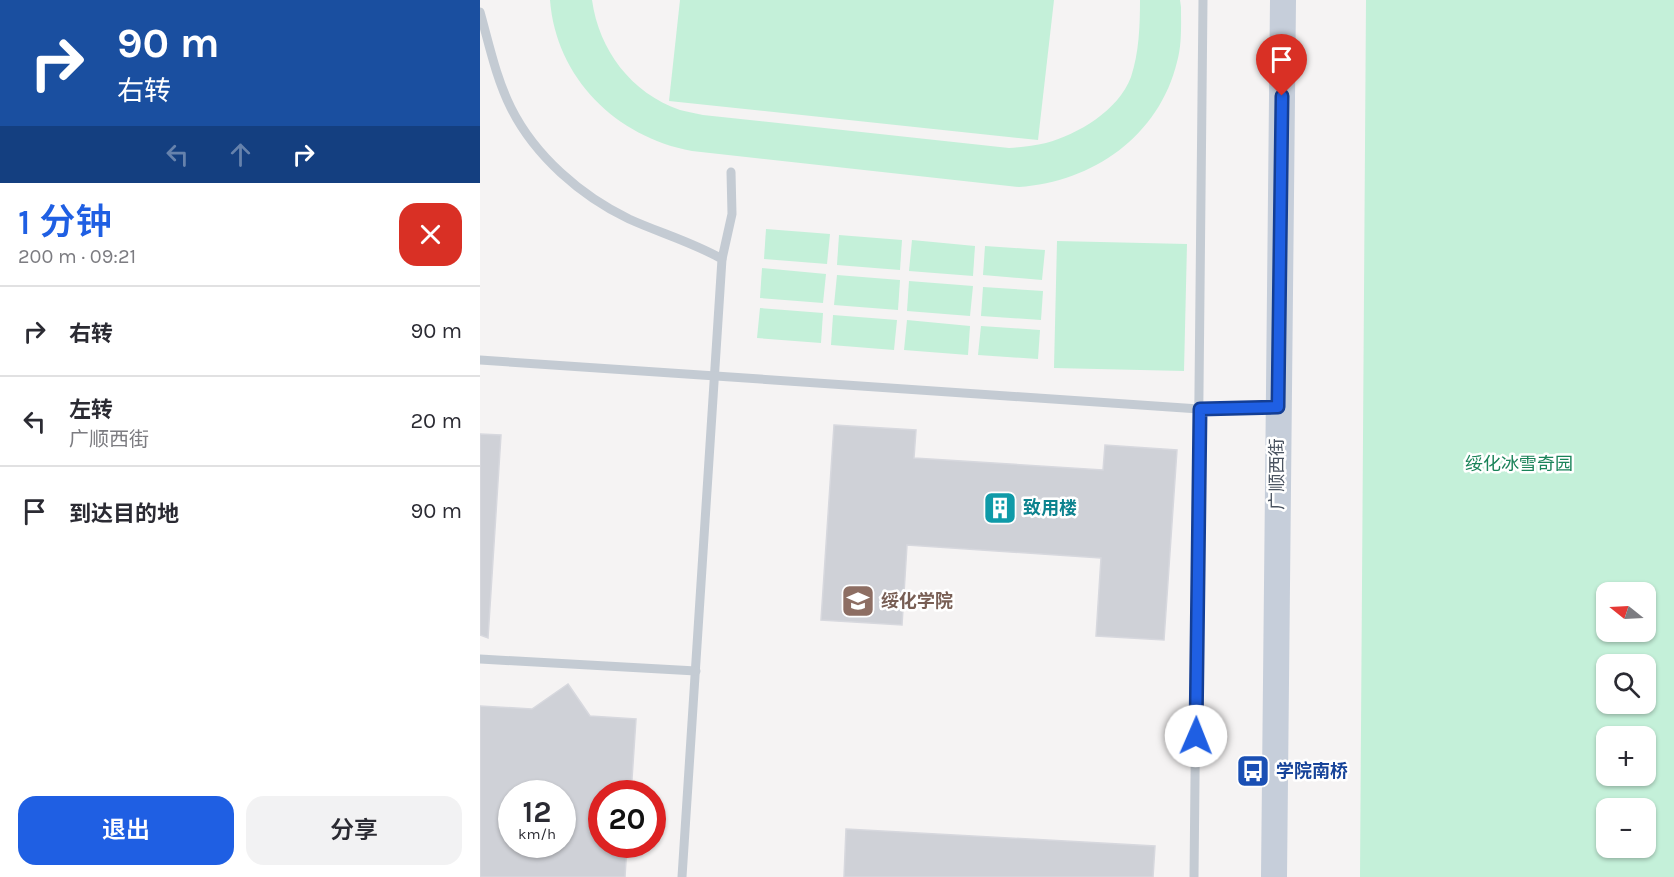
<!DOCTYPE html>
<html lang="zh">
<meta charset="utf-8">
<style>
:root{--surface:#fff;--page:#f2f2f3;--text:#2b2b33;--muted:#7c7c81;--line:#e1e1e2;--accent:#1f5fe3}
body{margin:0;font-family:Karla,"Noto Sans SC",sans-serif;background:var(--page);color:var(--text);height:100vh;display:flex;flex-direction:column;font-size:22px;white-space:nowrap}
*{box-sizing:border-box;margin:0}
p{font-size:20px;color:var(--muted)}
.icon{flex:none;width:33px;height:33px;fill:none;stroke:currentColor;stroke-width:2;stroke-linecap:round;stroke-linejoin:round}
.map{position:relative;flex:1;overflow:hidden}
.sheet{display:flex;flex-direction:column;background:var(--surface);width:480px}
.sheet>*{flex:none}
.hud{background:#1a4fa0;color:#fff;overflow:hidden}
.needle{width:39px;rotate:288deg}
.controls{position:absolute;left:1116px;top:582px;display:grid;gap:12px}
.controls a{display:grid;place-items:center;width:60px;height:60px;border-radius:12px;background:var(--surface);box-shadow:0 2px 4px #0004;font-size:30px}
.speed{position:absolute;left:18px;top:780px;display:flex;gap:12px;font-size:30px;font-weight:700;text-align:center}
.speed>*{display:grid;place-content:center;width:78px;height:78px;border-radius:50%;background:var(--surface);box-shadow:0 2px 4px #0004;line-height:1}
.speed small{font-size:15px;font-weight:400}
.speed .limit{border:9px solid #d22;background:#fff;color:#111}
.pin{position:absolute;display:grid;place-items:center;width:51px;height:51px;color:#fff;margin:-62px -26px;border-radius:50% 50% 50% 0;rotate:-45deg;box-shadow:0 0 6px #0007}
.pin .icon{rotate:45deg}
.me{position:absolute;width:66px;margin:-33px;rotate:1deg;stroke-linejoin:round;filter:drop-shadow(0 0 4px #0008)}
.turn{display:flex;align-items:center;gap:21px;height:126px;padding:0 18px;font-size:27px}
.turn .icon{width:78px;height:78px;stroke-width:2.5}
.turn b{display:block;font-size:42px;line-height:51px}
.lanes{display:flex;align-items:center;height:57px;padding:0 18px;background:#0003;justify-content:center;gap:30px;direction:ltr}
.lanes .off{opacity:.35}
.round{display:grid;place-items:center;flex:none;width:63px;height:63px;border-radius:18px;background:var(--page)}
.summary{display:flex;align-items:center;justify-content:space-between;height:102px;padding:0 18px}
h1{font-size:36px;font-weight:600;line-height:45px;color:var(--accent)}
.cta{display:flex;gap:12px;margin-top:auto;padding:12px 18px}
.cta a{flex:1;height:69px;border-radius:18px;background:var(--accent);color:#fff;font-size:24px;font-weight:600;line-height:69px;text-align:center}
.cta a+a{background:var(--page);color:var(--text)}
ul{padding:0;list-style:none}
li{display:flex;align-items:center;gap:18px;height:90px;padding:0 18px;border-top:2px solid var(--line)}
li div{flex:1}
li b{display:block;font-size:22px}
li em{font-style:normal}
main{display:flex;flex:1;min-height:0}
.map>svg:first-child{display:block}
.green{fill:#c4f0d9;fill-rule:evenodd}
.building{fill:#cfd1d7;stroke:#d7d8de;stroke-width:1.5;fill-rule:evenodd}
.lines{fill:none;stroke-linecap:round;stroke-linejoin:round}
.lane{stroke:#c4cbd3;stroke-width:9}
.secondary{stroke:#c6ceda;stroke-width:26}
.route-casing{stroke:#143e94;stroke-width:15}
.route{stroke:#1f5fe3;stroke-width:10}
.labels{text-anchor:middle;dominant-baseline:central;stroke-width:5;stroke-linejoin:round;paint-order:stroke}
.park-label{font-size:18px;fill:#1a8359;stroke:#fff}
.street-label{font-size:18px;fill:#4a5360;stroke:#fff}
.culture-label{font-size:18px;font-weight:bold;fill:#0d838f;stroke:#fff;text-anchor:start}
.education-label{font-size:18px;font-weight:bold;fill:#785e54;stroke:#fff;text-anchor:start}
.transit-label{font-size:18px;font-weight:bold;fill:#164399;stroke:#fff;text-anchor:start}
</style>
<main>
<section class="sheet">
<div class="hud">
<div class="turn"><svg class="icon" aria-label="right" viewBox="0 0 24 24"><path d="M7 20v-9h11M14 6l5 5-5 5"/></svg><div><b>90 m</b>右转</div></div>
<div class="lanes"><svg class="icon off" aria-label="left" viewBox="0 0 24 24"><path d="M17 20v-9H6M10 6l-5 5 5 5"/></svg><svg class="icon off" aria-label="ahead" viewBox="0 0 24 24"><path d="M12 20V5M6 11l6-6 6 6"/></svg><svg class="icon" aria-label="right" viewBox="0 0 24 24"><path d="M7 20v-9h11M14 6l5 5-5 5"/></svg></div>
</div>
<div class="summary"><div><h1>1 分钟</h1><p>200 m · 09:21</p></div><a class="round" style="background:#d93025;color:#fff"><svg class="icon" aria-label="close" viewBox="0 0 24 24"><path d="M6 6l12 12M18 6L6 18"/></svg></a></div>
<ul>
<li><svg class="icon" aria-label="right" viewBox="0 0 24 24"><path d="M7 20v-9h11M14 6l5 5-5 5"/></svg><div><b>右转</b></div><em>90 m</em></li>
<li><svg class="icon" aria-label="left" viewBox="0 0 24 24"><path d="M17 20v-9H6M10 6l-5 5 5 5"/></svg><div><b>左转</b><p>广顺西街</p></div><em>20 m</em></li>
<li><svg class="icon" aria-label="arrive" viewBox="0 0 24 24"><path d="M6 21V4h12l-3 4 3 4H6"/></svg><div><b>到达目的地</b></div><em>90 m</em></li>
</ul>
<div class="cta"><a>退出</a><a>分享</a></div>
</section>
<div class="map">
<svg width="1194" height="877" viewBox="0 0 1194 877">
<rect width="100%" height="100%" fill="#f5f3f3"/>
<g class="green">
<path d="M70 0H112C119 50 151 93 200 110 207 112 215 113 223 115L529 148C541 147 554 146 566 143 598 134 638 111 651 77 659 53 660 26 660 0H700L701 7C701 25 702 45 697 62 679 136 613 182 539 187L212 151C136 137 76 78 70 0Z"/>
<polygon points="200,0 574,0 558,140 189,101"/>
<path d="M886 0H1194V877H880ZM1126 592H1166V632H1126ZM1126 664H1166V704H1126ZM1126 736H1166V776H1126ZM1126 808H1166V848H1126Z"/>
<polygon points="286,229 350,234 347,264 284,259"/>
<polygon points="359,235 422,240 420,270 357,265"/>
<polygon points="432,240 495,246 493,276 429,271"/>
<polygon points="577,241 707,244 704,371 574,368"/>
<polygon points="505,246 565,250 562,280 503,275"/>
<polygon points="282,268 346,274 343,303 280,298"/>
<polygon points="357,275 420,280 418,310 354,305"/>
<polygon points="429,281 493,286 490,316 427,311"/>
<polygon points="503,287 563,291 561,320 501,316"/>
<polygon points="280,308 343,313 341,343 277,338"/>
<polygon points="353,315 417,320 414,350 351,345"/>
<polygon points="427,320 490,326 488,355 424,350"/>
<polygon points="501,326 560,330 558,359 498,355"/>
</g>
<g class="building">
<polygon points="354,425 436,430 434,458 623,470 625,445 697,450 684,640 616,636 621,558 427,545 422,625 341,620"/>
<polygon points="0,434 21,435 8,638 0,635"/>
<path d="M88 684 110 716 156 719 151 794H122V844H147L145 877H0V706L52 709ZM32 794H82V844H32Z"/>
<polygon points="366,829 675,846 673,877 364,877"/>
</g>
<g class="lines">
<g class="lane">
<path d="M0 12C9 44 16 78 31 108 55 156 101 196 149 219 180 233 212 242 242 259L202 877"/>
<polyline points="242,259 252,214 251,172"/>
<polyline points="0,360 719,409 797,407"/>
<polyline points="0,659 216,671"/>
<polyline points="714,877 723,0"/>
</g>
<polyline class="secondary" points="794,877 803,0"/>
</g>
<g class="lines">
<defs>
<polyline id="route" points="716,736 720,409 798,407 802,96"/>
</defs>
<use href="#route" class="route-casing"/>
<use href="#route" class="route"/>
</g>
<defs>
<symbol id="building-square" viewBox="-11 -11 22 22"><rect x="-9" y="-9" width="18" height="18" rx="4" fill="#0f9aa8" stroke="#fff"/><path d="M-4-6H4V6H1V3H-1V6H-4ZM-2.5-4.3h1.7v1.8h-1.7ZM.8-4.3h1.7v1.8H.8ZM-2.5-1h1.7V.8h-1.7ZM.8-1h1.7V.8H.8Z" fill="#fff"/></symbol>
<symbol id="university-square" viewBox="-11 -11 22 22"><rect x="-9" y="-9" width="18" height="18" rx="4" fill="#8d6e63" stroke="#fff"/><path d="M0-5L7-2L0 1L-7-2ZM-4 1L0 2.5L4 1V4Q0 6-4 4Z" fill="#fff"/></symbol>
<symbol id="bus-square" viewBox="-11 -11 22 22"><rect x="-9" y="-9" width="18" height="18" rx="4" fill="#1a4fb4" stroke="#fff"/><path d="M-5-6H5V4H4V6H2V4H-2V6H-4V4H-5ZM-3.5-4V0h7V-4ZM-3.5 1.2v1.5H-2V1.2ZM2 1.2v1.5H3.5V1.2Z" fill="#fff"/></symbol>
</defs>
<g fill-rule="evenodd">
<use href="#building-square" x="501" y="489" width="38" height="38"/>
<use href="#university-square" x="359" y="582" width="38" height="38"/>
<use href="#bus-square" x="754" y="752" width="38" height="38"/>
</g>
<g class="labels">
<g class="park-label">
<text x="1039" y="464">绥化冰雪奇园</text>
</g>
<g class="street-label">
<text transform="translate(797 474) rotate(-90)">广顺西街</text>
</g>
<g class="culture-label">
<text x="543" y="508">致用楼</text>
</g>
<g class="education-label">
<text x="401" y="601">绥化学院</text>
</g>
<g class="transit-label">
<text x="796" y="771">学院南桥</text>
</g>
</g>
</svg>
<div class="controls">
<a><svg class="needle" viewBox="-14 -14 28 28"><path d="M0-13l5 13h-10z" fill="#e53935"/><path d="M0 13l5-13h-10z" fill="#7c7c81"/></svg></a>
<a><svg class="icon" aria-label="search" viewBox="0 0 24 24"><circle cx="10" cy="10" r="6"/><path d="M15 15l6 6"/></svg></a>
<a>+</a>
<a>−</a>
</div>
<div class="speed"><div>12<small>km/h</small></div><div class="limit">20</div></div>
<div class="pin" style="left:802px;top:96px;background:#d93025"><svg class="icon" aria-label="arrive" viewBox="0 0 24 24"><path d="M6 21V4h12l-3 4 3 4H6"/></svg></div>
<svg class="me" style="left:716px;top:736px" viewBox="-20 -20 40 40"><circle r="19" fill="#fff"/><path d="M0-13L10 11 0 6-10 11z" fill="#1f5fe3"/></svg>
</div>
</main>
